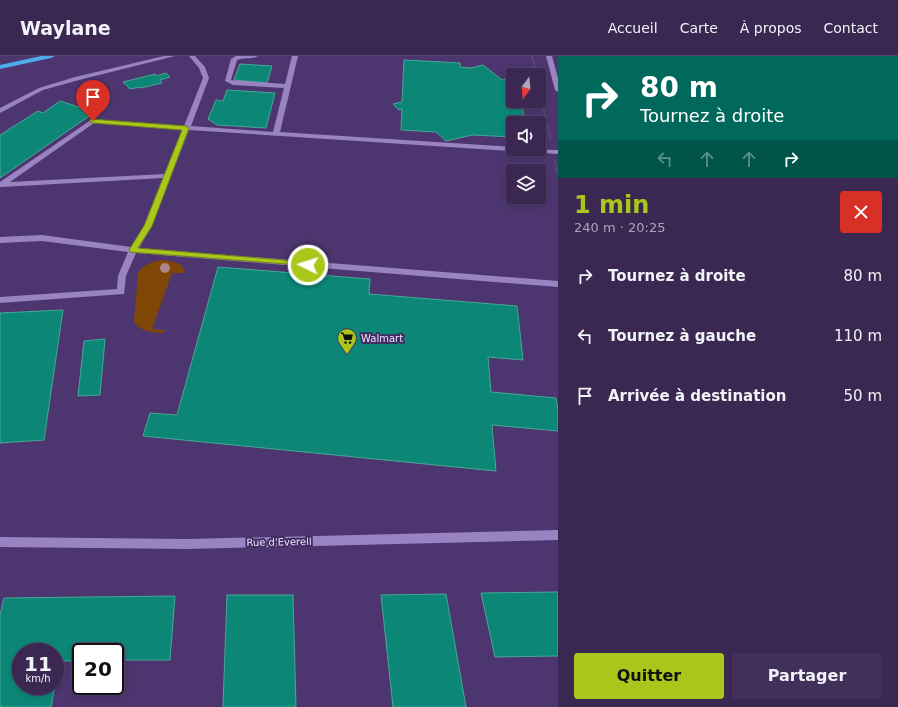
<!DOCTYPE html>
<html lang="fr">
<meta charset="utf-8">
<style>
:root{--surface:#3a2853;--page:#41305a;--text:#f1f3f6;--muted:#aba6b8;--line:#54446a;--accent:#a9c71b}
body{margin:0;font-family:"DejaVu Sans",sans-serif;background:var(--page);color:var(--text);height:100vh;display:flex;flex-direction:column;font-size:15px;white-space:nowrap}
*{box-sizing:border-box;margin:0}
p{font-size:13px;color:var(--muted)}
.icon{flex:none;width:22px;height:22px;fill:none;stroke:currentColor;stroke-width:2;stroke-linecap:round;stroke-linejoin:round}
.map{position:relative;flex:1;overflow:hidden}
.drawer{display:flex;flex-direction:column;background:var(--surface);width:340px}
.drawer>*{flex:none}
.guide{background:#00695c;color:#fff;overflow:hidden}
.needle{width:26px;rotate:196deg}
.fabs{position:absolute;left:506px;top:12px;display:grid;gap:8px}
.fabs a{display:grid;place-items:center;width:40px;height:40px;border-radius:4px;background:var(--surface);box-shadow:0 2px 6px #0003,0 0 0 1px var(--line);font-size:20px}
.speed{position:absolute;left:12px;top:587px;display:flex;gap:8px;font-size:20px;font-weight:700;text-align:center}
.speed>*{display:grid;place-content:center;width:52px;height:52px;border-radius:50%;background:var(--surface);box-shadow:0 2px 6px #0003,0 0 0 1px var(--line);line-height:1}
.speed small{font-size:10px;font-weight:400}
.speed .limit{border:2px solid #111;border-radius:6px;background:#fff;color:#111}
.pin{position:absolute;display:grid;place-items:center;width:34px;height:34px;color:#fff;margin:-41px -17px;border-radius:50% 50% 50% 0;rotate:-45deg;box-shadow:0 0 4px #0007}
.pin .icon{rotate:45deg}
.me{position:absolute;width:44px;margin:-22px;rotate:274deg;stroke-linejoin:round;filter:drop-shadow(0 0 3px #0008)}
.turn{display:flex;align-items:center;gap:14px;height:84px;padding:0 16px;font-size:18px}
.turn .icon{width:52px;height:52px;stroke-width:2.5}
.turn b{display:block;font-size:28px;line-height:34px}
.lanes{display:flex;align-items:center;height:38px;padding:0 16px;background:#0003;justify-content:center;gap:20px;direction:ltr}
.lanes .off{opacity:.35}
.round{display:grid;place-items:center;flex:none;width:42px;height:42px;border-radius:4px;background:var(--page)}
.headline{display:flex;align-items:center;justify-content:space-between;height:68px;padding:0 16px}
h1{font-size:24px;font-weight:700;line-height:30px;color:var(--accent)}
.primary-button{display:flex;gap:8px;margin-top:auto;padding:8px 16px}
.primary-button a{flex:1;height:46px;border-radius:4px;background:var(--accent);color:#111;font-size:16px;font-weight:700;line-height:46px;text-align:center}
.primary-button a+a{background:var(--page);color:var(--text)}
ul{padding:0;list-style:none}
li{display:flex;align-items:center;gap:12px;height:60px;padding:0 16px}
li div{flex:1}
li b{display:block;font-size:15px}
li em{font-style:normal}
header{display:flex;align-items:center;gap:24px;box-sizing:border-box;height:56px;padding:0 20px;background:var(--surface);border-bottom:1px solid var(--line)}
header strong{font-size:19px}
nav{display:flex;gap:22px;margin-inline-start:auto;font-size:14px}
main{display:flex;flex:1;min-height:0}
.map>svg:first-child{display:block}
.green{fill:#7f4605}
.building{fill:#0c8777;stroke:#46a897}
.lines{fill:none;stroke-linecap:round;stroke-linejoin:round}
.path{stroke:#8e7ca9;stroke-width:2;stroke-dasharray:0.5 2;stroke-linecap:butt}
.service{fill:#9a83c3;fill-rule:evenodd}
.minor{fill:#9a83c3;fill-rule:evenodd}
.tertiary{fill:#9a83c3;fill-rule:evenodd}
.motorway{fill:#4cabe8;fill-rule:evenodd}
.tree{fill:#ac8689}
.route{fill:#a9c71b;stroke:#6e8112}
.labels{text-anchor:middle;dominant-baseline:central;stroke-width:4;stroke-linejoin:round;paint-order:stroke}
.poi-label{font-size:10px;fill:#ece3fe;stroke:#422c63;text-anchor:start}
.street-label{font-size:10px;fill:#ece3fe;stroke:#422c63}
</style>
<header>
<strong>Waylane</strong>
<nav><a>Accueil</a><a>Carte</a><a>À propos</a><a>Contact</a></nav>
</header>
<main>
<div class="map">
<svg width="558" height="651" viewBox="0 0 558 651">
<rect width="100%" height="100%" fill="#4d366f"/>
<path class="green" d="M160 204C170 205 183 205 185 217H172L152 273 165 274 163 277C152 276 141 276 134 266L138 217C144 208 150 207 160 204Z"/>
<g class="building">
<polygon points="404,4 460,7 460,11 471,12 483,9 502,24 510,22 513,24 513,45 521,45 525,67 513,67 513,81 472,79 446,85 436,76 401,74 402,53 399,54 393,48 402,46"/>
<polygon points="240,8 272,10 267,27 234,24"/>
<polygon points="166,17 170,21 160,24 162,27 141,32 141,31 130,33 123,26 155,18 156,20"/>
<polygon points="227,34 275,37 266,72 217,69 208,63 216,44 223,45"/>
<polygon points="60,45 95,56 0,122 0,79 38,55 43,57"/>
<polygon points="218,211 370,223 369,238 517,250 523,304 488,301 491,336 556,342 558,354 558,375 492,369 496,415 143,380 150,357 177,359"/>
<polygon points="63,254 44,384 0,387 0,257"/>
<polygon points="105,283 100,339 78,340 84,285"/>
<polygon points="558,536 558,600 495,601 481,537"/>
<polygon points="446,538 466,651 393,651 381,539"/>
<polygon points="227,539 293,539 296,651 223,651"/>
<polygon points="175,540 170,604 115,604 115,596 81,596 81,605 59,605 55,629 55,596 21,596 21,630 55,630 51,651 0,651 0,559 4,542"/>
</g>
<g class="lines">
<g class="path">
<polyline points="532,0 536,19"/>
<polyline points="539,35 551,85"/>
<polyline points="555,105 558,118"/>
</g>
<path class="service" d="M189 0H195L205 11 209 22 191 70 273 76 284 32 233 29 225 25 231 3 236 0H258C252 4 244 1 237 4L231 24 285 28 292 0H298L280 76 513 91V93L558 94V98L189 74 152 170 139 192 558 225V231L136 197 126 220 124 238 0 247V241L117 233 118 220 128 196 42 185 0 187V181L42 179 131 191 144 170 163 122 2 131H0V126L91 64 184 70 203 22 199 12ZM94 67 182 74 165 118 10 126Z"/>
<g class="minor">
<polygon points="546,0 552,0 558,22 558,36 555,34"/>
<polygon points="558,474 558,484 188,493 0,491 0,481 188,483"/>
</g>
<polygon class="tertiary" points="164,0 175,0 79,24 43,34 0,57 0,52 39,32 75,21"/>
<polygon class="motorway" points="41,0 55,0 51,2 0,13 0,9"/>
</g>
<circle class="tree" cx="165" cy="212" r="5"/>
<polygon class="route" points="90,63 186,70 189,72 152,170 138,192 308,206 311,207 311,210 130,196 129,194 144,170 182,74 93,67 90,66"/>
<defs>
<symbol id="supermarket-pin" viewBox="-11 -11 22 30"><path d="M0 17L-7.5 6A9.5 9.5 0 1 1 7.5 6Z" fill="#a9c71b" stroke="#422c63"/><path d="M-6-5.5h2.5l.6 2H6L4.5 2H-2.5L-4.4-4H-6ZM-1.5 3.2a1.3 1.3 0 1 0 .1 0ZM3 3.2a1.3 1.3 0 1 0 .1 0Z" fill="#111"/></symbol>
</defs>
<g fill-rule="evenodd">
<use href="#supermarket-pin" x="336" y="271" width="22" height="30"/>
</g>
<g class="labels">
<g class="poi-label">
<text x="361" y="282">Walmart</text>
</g>
<g class="street-label">
<text transform="translate(279 486) rotate(-1)">Rue d'Everell</text>
</g>
</g>
</svg>
<div class="fabs">
<a><svg class="needle" viewBox="-14 -14 28 28"><path d="M0-13l5 13h-10z" fill="#e53935"/><path d="M0 13l5-13h-10z" fill="#aba6b8"/></svg></a>
<a><svg class="icon" aria-label="sound" viewBox="0 0 24 24"><path d="M4 9h4l5-4v14l-5-4H4zM17 9q2 3 0 6"/></svg></a>
<a><svg class="icon" aria-label="layers" viewBox="0 0 24 24"><path d="M12 4l9 5-9 5-9-5zM3 14l9 5 9-5"/></svg></a>
</div>
<div class="speed"><div>11<small>km/h</small></div><div class="limit">20</div></div>
<div class="pin" style="left:93px;top:65px;background:#d93025"><svg class="icon" aria-label="arrive" viewBox="0 0 24 24"><path d="M6 21V4h12l-3 4 3 4H6"/></svg></div>
<svg class="me" style="left:308px;top:209px" viewBox="-20 -20 40 40"><circle r="17" fill="#a9c71b" stroke="#fff" stroke-width="3"/><path d="M0-11L8 9 0 5-8 9z" fill="#fff"/></svg>
</div>
<section class="drawer">
<div class="guide">
<div class="turn"><svg class="icon" aria-label="right" viewBox="0 0 24 24"><path d="M7 20v-9h11M14 6l5 5-5 5"/></svg><div><b>80 m</b>Tournez à droite</div></div>
<div class="lanes"><svg class="icon off" aria-label="left" viewBox="0 0 24 24"><path d="M17 20v-9H6M10 6l-5 5 5 5"/></svg><svg class="icon off" aria-label="ahead" viewBox="0 0 24 24"><path d="M12 20V5M6 11l6-6 6 6"/></svg><svg class="icon off" aria-label="ahead" viewBox="0 0 24 24"><path d="M12 20V5M6 11l6-6 6 6"/></svg><svg class="icon" aria-label="right" viewBox="0 0 24 24"><path d="M7 20v-9h11M14 6l5 5-5 5"/></svg></div>
</div>
<div class="headline"><div><h1>1 min</h1><p>240 m · 20:25</p></div><a class="round" style="background:#d93025;color:#fff"><svg class="icon" aria-label="close" viewBox="0 0 24 24"><path d="M6 6l12 12M18 6L6 18"/></svg></a></div>
<ul>
<li><svg class="icon" aria-label="right" viewBox="0 0 24 24"><path d="M7 20v-9h11M14 6l5 5-5 5"/></svg><div><b>Tournez à droite</b></div><em>80 m</em></li>
<li><svg class="icon" aria-label="left" viewBox="0 0 24 24"><path d="M17 20v-9H6M10 6l-5 5 5 5"/></svg><div><b>Tournez à gauche</b></div><em>110 m</em></li>
<li><svg class="icon" aria-label="arrive" viewBox="0 0 24 24"><path d="M6 21V4h12l-3 4 3 4H6"/></svg><div><b>Arrivée à destination</b></div><em>50 m</em></li>
</ul>
<div class="primary-button"><a>Quitter</a><a>Partager</a></div>
</section>
</main>
